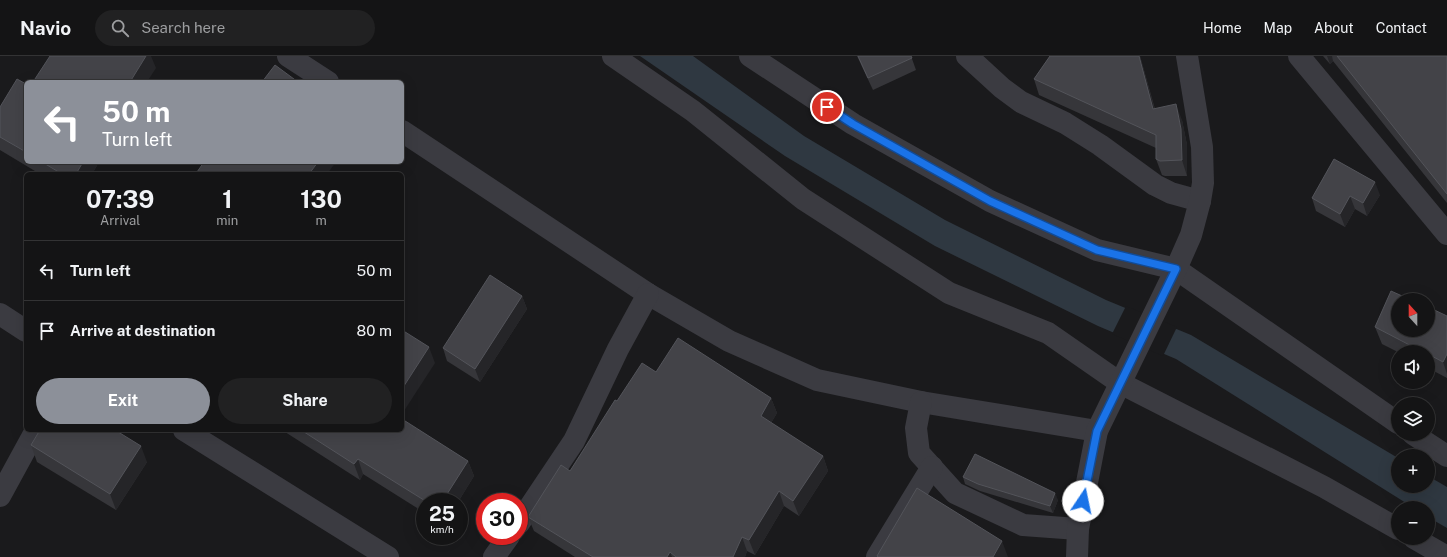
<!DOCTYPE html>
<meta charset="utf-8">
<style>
:root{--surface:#141415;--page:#212122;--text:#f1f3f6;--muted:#9d9ea0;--line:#333334;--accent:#8c9099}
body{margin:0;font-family:"Public Sans",sans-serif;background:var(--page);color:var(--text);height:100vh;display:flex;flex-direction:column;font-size:15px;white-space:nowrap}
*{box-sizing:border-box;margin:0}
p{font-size:13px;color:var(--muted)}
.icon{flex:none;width:22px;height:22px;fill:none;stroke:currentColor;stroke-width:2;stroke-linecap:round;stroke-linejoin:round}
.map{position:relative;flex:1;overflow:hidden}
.drawer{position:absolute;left:24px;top:116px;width:380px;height:260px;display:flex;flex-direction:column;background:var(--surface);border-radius:6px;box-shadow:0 4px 16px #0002,0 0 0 1px var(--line)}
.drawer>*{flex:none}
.banner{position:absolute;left:24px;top:24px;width:380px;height:84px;border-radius:6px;box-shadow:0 4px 16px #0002,0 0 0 1px var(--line);background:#8c9099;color:#fff;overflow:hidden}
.needle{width:26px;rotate:339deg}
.fabs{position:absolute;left:1391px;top:237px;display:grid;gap:8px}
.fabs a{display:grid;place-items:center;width:44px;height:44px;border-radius:50%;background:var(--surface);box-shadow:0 4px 16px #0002,0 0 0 1px var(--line);font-size:20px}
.speed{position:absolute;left:416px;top:437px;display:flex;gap:8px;font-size:20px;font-weight:700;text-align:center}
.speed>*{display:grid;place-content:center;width:52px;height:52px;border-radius:50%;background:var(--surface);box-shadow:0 4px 16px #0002,0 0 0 1px var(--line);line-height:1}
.speed small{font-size:10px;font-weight:400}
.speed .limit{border:6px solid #d22;background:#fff;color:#111}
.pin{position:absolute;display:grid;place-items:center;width:34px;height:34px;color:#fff;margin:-17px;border:2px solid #fff;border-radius:50%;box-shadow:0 1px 4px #0007}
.me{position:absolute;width:44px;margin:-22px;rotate:11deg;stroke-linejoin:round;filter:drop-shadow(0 0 3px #0008)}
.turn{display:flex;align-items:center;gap:14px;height:84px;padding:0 12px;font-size:18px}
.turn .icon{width:52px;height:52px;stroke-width:2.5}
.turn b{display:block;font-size:28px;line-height:34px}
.eta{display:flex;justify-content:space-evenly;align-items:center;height:68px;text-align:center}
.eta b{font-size:24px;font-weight:700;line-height:28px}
.action{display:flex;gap:8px;margin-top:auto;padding:8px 12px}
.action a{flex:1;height:46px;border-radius:24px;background:var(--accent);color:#fff;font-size:16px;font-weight:700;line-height:46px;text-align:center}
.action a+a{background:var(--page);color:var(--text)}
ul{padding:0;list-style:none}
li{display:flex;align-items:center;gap:12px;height:60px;padding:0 12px;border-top:1px solid var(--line)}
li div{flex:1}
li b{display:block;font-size:15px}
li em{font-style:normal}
header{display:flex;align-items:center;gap:24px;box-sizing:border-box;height:56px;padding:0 20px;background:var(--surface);border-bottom:1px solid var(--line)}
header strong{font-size:19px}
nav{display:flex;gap:22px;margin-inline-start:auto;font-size:14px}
.search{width:280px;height:36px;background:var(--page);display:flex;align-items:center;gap:10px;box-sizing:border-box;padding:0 14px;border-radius:22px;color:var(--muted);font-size:15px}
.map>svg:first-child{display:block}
.water{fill:#2f3841}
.pier{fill:#1a1a1c}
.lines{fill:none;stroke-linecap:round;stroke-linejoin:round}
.minor{stroke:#3b3b41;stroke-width:22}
.wall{fill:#36363a}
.shaded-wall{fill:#252528}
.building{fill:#434348;stroke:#53545a}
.route-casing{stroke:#114b97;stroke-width:10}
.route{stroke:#1a73e8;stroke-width:7}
</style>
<header>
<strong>Navio</strong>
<div class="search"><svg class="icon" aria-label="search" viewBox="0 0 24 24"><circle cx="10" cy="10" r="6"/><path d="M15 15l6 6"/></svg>Search here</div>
<nav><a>Home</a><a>Map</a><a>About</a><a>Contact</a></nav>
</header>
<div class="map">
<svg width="1447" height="501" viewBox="0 0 1447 501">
<rect width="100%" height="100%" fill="#1a1a1c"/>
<polygon class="water" points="640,0 693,0 804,80 945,164 1106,244 1191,279 1398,402 1398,430 1428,430 1428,420 1447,431 1447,472 1428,461 1428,452 1414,452 1176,303 1098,270 935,190 785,100"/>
<polygon class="pier" points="1126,250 1177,271 1163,300 1112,278"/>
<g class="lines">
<g class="minor">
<polyline points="288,0 328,26"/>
<polyline points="613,0 693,55 803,143 949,237 1048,277 1120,327 1324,431 1398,473"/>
<polyline points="750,0 853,68 990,145 1097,194 1176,213 1398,367"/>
<polyline points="967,0 1002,32 1021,46 1065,67 1100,89 1155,129 1171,137 1200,145"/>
<polyline points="1299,0 1447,178"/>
<polyline points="402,75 648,238 729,285 817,324 921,346 1097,375"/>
<polyline points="0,258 26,275"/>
<polyline points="921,346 916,372 919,397 955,437 1023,469 1078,473"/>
<polyline points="184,374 388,501"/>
<polyline points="1413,378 1447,400"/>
<polyline points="0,440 36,374"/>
<polyline points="519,467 574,385 618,293 648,238"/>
<polyline points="1414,482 1447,501"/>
<polyline points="494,501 509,480"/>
<polyline points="877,501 932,411"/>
<polyline points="1077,501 1078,473 1097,375 1176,213 1191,179 1200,145 1203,127 1202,91 1187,0"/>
</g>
</g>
<g class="wall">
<polygon points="857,0 911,0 916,14 873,34"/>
<polygon points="1050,0 1140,0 1155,53 1182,64 1187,89 1187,120 1165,120 1162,119 1156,103 1156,92 1039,39 1034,23"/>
<polygon points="1323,0 1447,0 1447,147 1333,5 1330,8"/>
<polygon points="26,28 26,106 99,106 92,118 40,118 0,94 0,51"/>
<polygon points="1380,139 1367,160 1355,153 1345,171 1316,155 1312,142"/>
<polygon points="522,240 527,253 480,326 447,305 443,292"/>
<polygon points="1447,260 1447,322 1428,312 1428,296 1398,296 1382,288 1375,271"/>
<polygon points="771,342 777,357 771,367 823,400 828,415 799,460 784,450 755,499 747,495 745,501 575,501 534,475 528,461 570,415 617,345"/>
<polygon points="282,374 402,374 468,405 474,420 458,446 425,446 425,457 363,418 360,424"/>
<polygon points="31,389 147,406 116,454 37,406"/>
<polygon points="963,421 1058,444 1053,457 980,435 965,428"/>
</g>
<g class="shaded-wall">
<polygon points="146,0 151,0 156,12 147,26 130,26"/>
<polygon points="1139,0 1140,0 1159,69 1153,53"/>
<polygon points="1327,0 1332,0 1333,5 1330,8"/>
<polygon points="1176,48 1182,64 1187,89 1187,120 1182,104"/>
<polygon points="83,106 99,106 92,118 76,118"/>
<polygon points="318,106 336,106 327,118 309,118"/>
<polygon points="1375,126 1380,139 1367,160 1363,147"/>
<polygon points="1350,140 1355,153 1345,171 1340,158"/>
<polygon points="522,240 527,253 480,326 475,313"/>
<polygon points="429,291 435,307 402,358 402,333"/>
<polygon points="1447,298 1447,318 1443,306"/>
<polygon points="771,342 777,357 766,375 761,360"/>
<polygon points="141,390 147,406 116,454 110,438"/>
<polygon points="823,400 828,415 799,460 793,445"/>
<polygon points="358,403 363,418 360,424 354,408"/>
<polygon points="468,405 474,420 458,446 442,446"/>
<polygon points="779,435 784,450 755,499 749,484"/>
<polygon points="1055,437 1058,444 1053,457 1050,450"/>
<polygon points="742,481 747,495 745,501 733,501"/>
<polygon points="1002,485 1008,501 993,501"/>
<polygon points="670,496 672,501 667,501"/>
</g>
<g class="building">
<polygon points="50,0 146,0 130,26 33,26"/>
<polygon points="858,0 911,0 912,2 868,22"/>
<polygon points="1050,0 1139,0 1153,53 1176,48 1181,73 1182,104 1160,105 1156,103 1156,79 1034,23"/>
<polygon points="1337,0 1447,0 1447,138"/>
<polygon points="275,9 298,26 262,26"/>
<polygon points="17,23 26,28 26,96 0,81 0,51"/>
<polygon points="1334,103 1375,126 1363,147 1350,140 1340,158 1312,142"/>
<polygon points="42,106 83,106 76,118 62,118"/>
<polygon points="204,106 318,106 309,118 200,118 197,116"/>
<polygon points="490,219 522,240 475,313 443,292"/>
<polygon points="1391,235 1411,244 1398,244 1398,274 1428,274 1428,251 1447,260 1447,298 1443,306 1428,298 1428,296 1423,296 1375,271"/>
<polygon points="402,274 429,291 402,333"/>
<polygon points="678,282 771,342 761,360 823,400 793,445 779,435 749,484 742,481 733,501 676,501 670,496 667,501 593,501 528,461 561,409 570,415 615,344 617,345 642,307 656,316"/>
<polygon points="402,363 468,405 442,446 427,446 358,403 354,408 301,374 402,374"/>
<polygon points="40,374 115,374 141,390 110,438 31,389"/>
<polygon points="975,398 1055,437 1050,450 978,428 963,421"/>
<polygon points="917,432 1002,485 993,501 878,501 877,500"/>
</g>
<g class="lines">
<defs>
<polyline id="route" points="827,51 853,68 990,145 1097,194 1176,213 1097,375 1083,445"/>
</defs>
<use href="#route" class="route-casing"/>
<use href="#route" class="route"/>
</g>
</svg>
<div class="fabs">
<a><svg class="needle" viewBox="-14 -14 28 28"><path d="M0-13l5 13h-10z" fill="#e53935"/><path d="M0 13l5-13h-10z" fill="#9d9ea0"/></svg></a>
<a><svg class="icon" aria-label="sound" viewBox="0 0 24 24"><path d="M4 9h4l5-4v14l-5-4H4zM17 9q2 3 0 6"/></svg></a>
<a><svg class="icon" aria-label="layers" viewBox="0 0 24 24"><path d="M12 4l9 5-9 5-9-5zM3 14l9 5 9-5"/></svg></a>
<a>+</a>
<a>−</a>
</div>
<div class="speed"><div>25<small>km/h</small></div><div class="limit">30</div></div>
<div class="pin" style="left:827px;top:51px;background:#d93025"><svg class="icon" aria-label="arrive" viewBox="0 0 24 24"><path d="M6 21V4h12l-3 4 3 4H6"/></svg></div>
<svg class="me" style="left:1083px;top:445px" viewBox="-20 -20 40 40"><circle r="19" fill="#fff"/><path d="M0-13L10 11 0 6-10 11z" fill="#1a73e8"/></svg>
<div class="banner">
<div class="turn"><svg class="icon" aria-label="left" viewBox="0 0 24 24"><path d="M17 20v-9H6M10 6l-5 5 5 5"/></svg><div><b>50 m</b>Turn left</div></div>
</div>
<section class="drawer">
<div class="eta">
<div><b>07:39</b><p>Arrival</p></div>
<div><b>1</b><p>min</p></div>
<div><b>130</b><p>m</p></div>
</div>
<ul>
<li><svg class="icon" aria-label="left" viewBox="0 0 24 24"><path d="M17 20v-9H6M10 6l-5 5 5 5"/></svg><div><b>Turn left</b></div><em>50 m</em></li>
<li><svg class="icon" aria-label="arrive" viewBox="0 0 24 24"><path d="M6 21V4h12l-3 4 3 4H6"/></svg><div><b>Arrive at destination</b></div><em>80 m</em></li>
</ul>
<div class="action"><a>Exit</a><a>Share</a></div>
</section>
</div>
